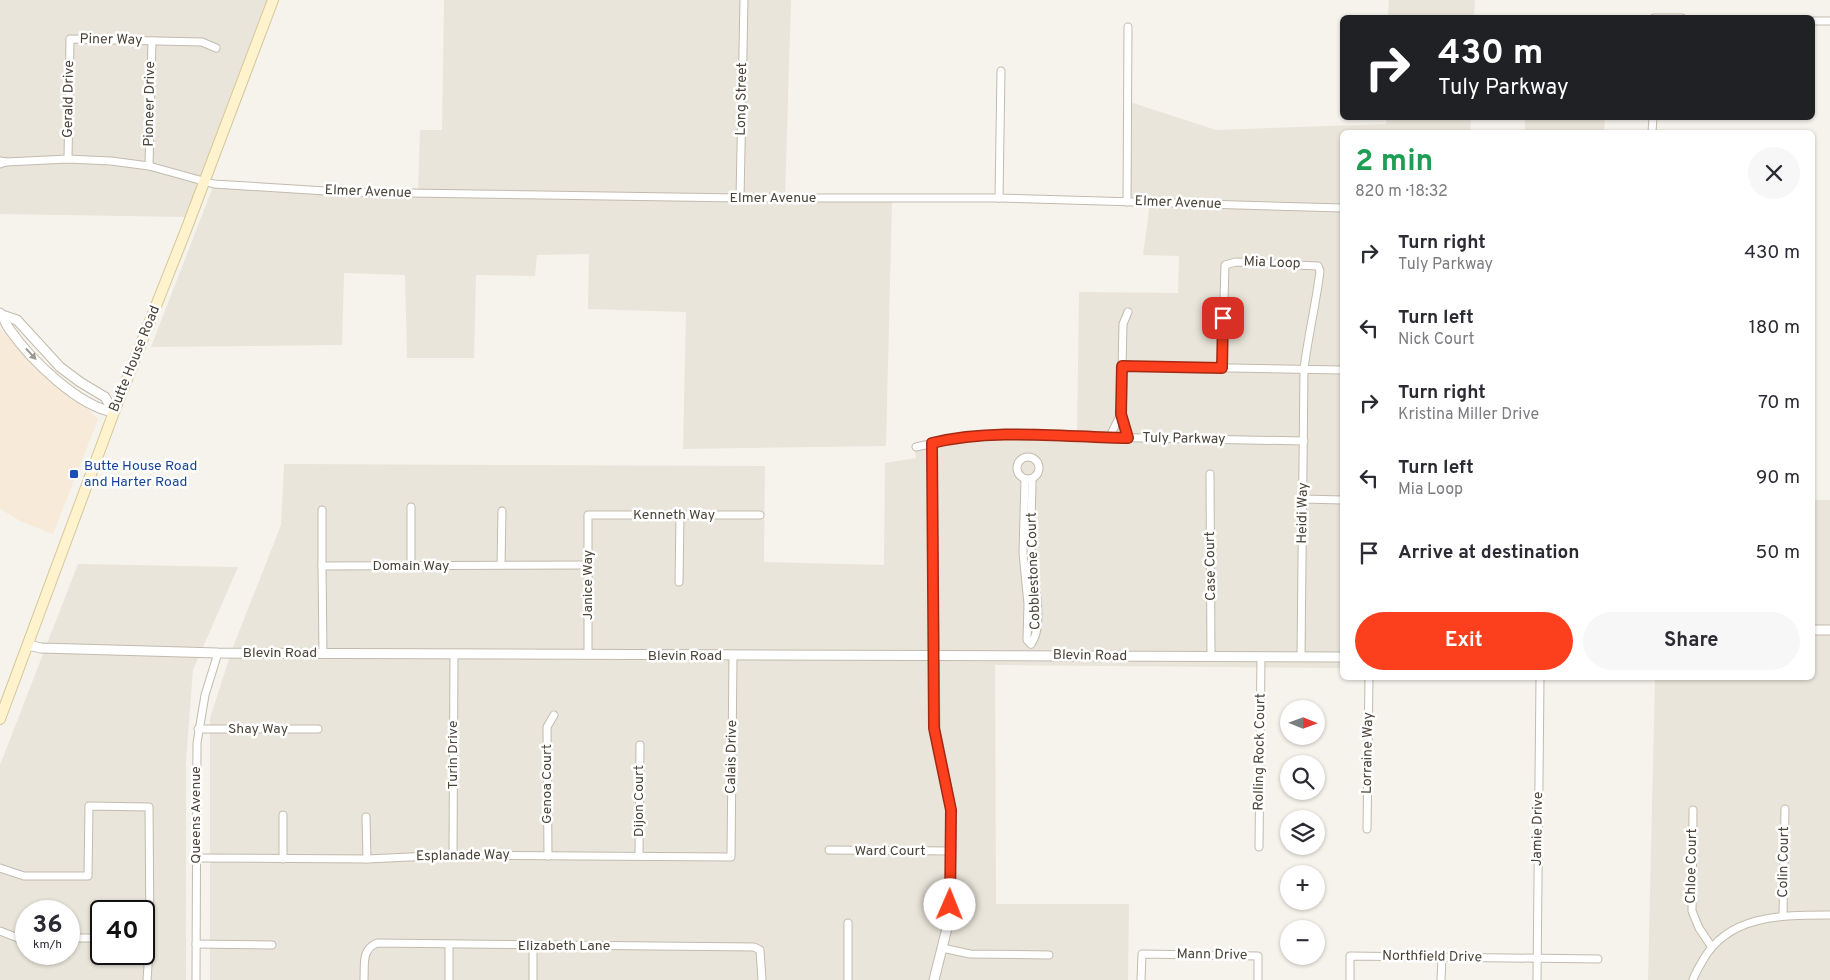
<!DOCTYPE html>
<meta charset="utf-8">
<style>
:root{--surface:#fff;--page:#f7f7f7;--text:#2b2b33;--muted:#7c7c81;--accent:#fc3f1d}
body{margin:0;font-family:Overpass,sans-serif;background:var(--page);color:var(--text);height:100vh;display:flex;flex-direction:column;font-size:19px;white-space:nowrap}
*{box-sizing:border-box;margin:0}
p{font-size:16px;color:var(--muted)}
.icon{flex:none;width:28px;height:28px;fill:none;stroke:currentColor;stroke-width:2;stroke-linecap:round;stroke-linejoin:round}
.map{position:relative;flex:1;overflow:hidden}
.details{position:absolute;left:1340px;top:130px;width:475px;height:550px;display:flex;flex-direction:column;background:var(--surface);border-radius:8px;box-shadow:0 1px 4px #0004}
.details>*{flex:none}
.top-card{position:absolute;left:1340px;top:15px;width:475px;height:105px;border-radius:8px;box-shadow:0 1px 4px #0004;background:#202124;color:#fff;overflow:hidden}
.needle{width:32px;rotate:91deg}
.buttons{position:absolute;left:1280px;top:700px;display:grid;gap:10px}
.buttons a{display:grid;place-items:center;width:45px;height:45px;border-radius:50%;background:var(--surface);box-shadow:0 1px 4px #0004;font-size:25px}
.speed{position:absolute;left:15px;top:900px;display:flex;gap:10px;font-size:25px;font-weight:700;text-align:center}
.speed>*{display:grid;place-content:center;width:65px;height:65px;border-radius:50%;background:var(--surface);box-shadow:0 1px 4px #0004;line-height:1}
.speed small{font-size:12px;font-weight:400}
.speed .limit{border:2px solid #111;border-radius:8px;background:#fff;color:#111}
.pin{position:absolute;display:grid;place-items:center;width:42px;height:42px;color:#fff;margin:-21px;border-radius:10px;box-shadow:0 2px 8px #0006}
.me{position:absolute;width:55px;margin:-28px;rotate:1deg;stroke-linejoin:round;filter:drop-shadow(0 0 4px #0008)}
.turn{display:flex;align-items:center;gap:18px;height:105px;padding:0 15px;font-size:22px}
.turn .icon{width:65px;height:65px;stroke-width:2.5}
.turn b{display:block;font-size:35px;line-height:42px}
.round{display:grid;place-items:center;flex:none;width:52px;height:52px;border-radius:26px;background:var(--page)}
.overview{display:flex;align-items:center;justify-content:space-between;height:85px;padding:0 15px}
h1{font-size:30px;font-weight:700;line-height:38px;color:#1e9e55}
.button{display:flex;gap:10px;margin-top:auto;padding:10px 15px}
.button a{flex:1;height:58px;border-radius:30px;background:var(--accent);color:#fff;font-size:20px;font-weight:700;line-height:58px;text-align:center}
.button a+a{background:var(--page);color:var(--text)}
ul{padding:0;list-style:none}
li{display:flex;align-items:center;gap:15px;height:75px;padding:0 15px}
li div{flex:1}
li b{display:block;font-size:19px}
li em{font-style:normal}
.map>svg:first-child{display:block}
.residential{fill:#eae5da;fill-rule:evenodd}
.commercial{fill:#f7ead8}
.lines{fill:none;stroke-linecap:round;stroke-linejoin:round}
.minor-casing{stroke:#c2bbae;stroke-width:9}
.tertiary-casing{stroke:#c2bbae;stroke-width:11}
.secondary-casing{stroke:#d6c79b;stroke-width:12}
.minor{stroke:#fff;stroke-width:7}
.tertiary{stroke:#fff;stroke-width:9}
.secondary{stroke:#fff3cd;stroke-width:10}
.oneway{fill:#9c9892}
.route-casing{stroke:#a42913;stroke-width:12}
.route{stroke:#fc3f1d;stroke-width:9}
.transit-dot{fill:#1a4fb4;stroke:#fff;stroke-width:2}
.labels{text-anchor:middle;dominant-baseline:central;stroke-width:5;stroke-linejoin:round;paint-order:stroke}
.street-label{font-size:14px;fill:#4b4439;stroke:#fff}
.transit-label{font-size:14px;fill:#164399;stroke:#fff;text-anchor:start}
</style>
<div class="map">
<svg width="1830" height="980" viewBox="0 0 1830 980">
<rect width="100%" height="100%" fill="#f6f3ec"/>
<g class="residential">
<polygon points="0,0 269,0 186,217 0,214"/>
<polygon points="444,0 791,0 785,198 892,202 886,446 683,449 686,312 588,309 589,254 537,255 535,276 476,275 474,358 407,358 405,275 344,273 342,345 151,347 214,184 418,193 420,130 442,130"/>
<polygon points="1389,0 1475,0 1474,17 1388,17"/>
<polygon points="1127,101 1216,130 1386,124 1387,118 1471,118 1470,132 1342,132 1342,668 995,665 996,904 1129,904 1128,980 210,980 210,718 233,647 281,525 284,464 765,466 764,562 884,565 885,463 916,458 914,447 956,439 1077,436 1079,292 1178,293 1179,256 1143,255 1150,203 1127,202"/>
<polygon points="1525,118 1605,118 1604,132 1525,132"/>
<polygon points="1813,500 1830,500 1830,980 1648,980 1655,678 1812,678"/>
<path d="M78 564 238 567 193 670 186 761V980H0V765ZM26 911H69V954H26ZM101 911H144V954H101Z"/>
</g>
<polygon class="commercial" points="0,329 98,419 53,534 22,522 0,509"/>
<g class="lines">
<defs>
<g id="minor">
<polyline points="1654,18 1682,18"/>
<polyline points="1812,21 1830,21"/>
<polyline points="1652,132 1653,118"/>
<polyline points="68,159 70,39 202,42 216,48"/>
<polyline points="0,161 6,162 0,164"/>
<polyline points="6,162 68,159 111,161 149,166 214,184 342,192 740,198 999,198 1342,208"/>
<polyline points="149,166 152,41"/>
<polyline points="740,198 744,0"/>
<polyline points="999,198 1001,71"/>
<polyline points="1127,202 1128,27"/>
<polyline points="1122,366 1342,370"/>
<path d="M1222 368 1225 265 1236 262 1318 266 1320 271C1316 304 1308 336 1304 369L1301 657"/>
<polyline points="1112,438 1112,432 1121,414"/>
<polyline points="1128,438 1121,414 1123,324 1128,312"/>
<polyline points="916,447 956,438 996,435 1304,441"/>
<circle cx="1028" cy="468" r="11"/>
<polyline points="1210,474 1211,657"/>
<polyline points="1025,479 1023,553 1028,604 1027,640 1031,644"/>
<polyline points="1303,499 1342,500"/>
<polyline points="501,565 502,511"/>
<polyline points="322,566 322,510"/>
<polyline points="411,566 411,507"/>
<polyline points="679,582 680,515"/>
<path d="M1031 644C1046 625 1032 573 1031 549 1030 526 1032 502 1032 479"/>
<polyline points="323,654 322,566 588,565"/>
<polyline points="588,655 588,515 760,515"/>
<polyline points="198,729 318,729"/>
<polyline points="1693,810 1692,911 1699,928 1711,946"/>
<polyline points="283,815 283,859"/>
<polyline points="366,817 367,859"/>
<polyline points="1367,829 1369,678"/>
<polyline points="1259,847 1261,657"/>
<polyline points="829,850 951,851"/>
<polyline points="453,855 454,654"/>
<polyline points="548,856 547,727 554,715"/>
<polyline points="639,856 640,745"/>
<polyline points="195,858 367,859 453,855 731,857 733,656"/>
<polyline points="0,868 24,876 88,876 89,806 149,807 150,937 147,980"/>
<polyline points="1783,915 1785,809"/>
<polyline points="0,931 18,938 26,938"/>
<polyline points="69,938 101,938"/>
<polyline points="196,944 272,945"/>
<polyline points="942,948 970,954 1049,955"/>
<polyline points="196,980 197,743 205,695 218,653"/>
<path d="M364 980C365 964 361 950 377 943L754 947 760 950 762 980"/>
<polyline points="449,980 449,945"/>
<polyline points="533,980 533,946"/>
<polyline points="848,980 848,923"/>
<polyline points="1141,980 1142,954 1258,956 1258,980"/>
<polyline points="1350,980 1350,956 1598,959"/>
<polyline points="1441,980 1442,957"/>
<polyline points="1537,980 1540,678"/>
<path d="M1693 980C1695 973 1700 966 1703 960 1729 914 1784 915 1830 915"/>
</g>
<g id="tertiary">
<path d="M0 313C4 318 6 325 10 330 30 359 79 407 114 412"/>
<polyline points="2,315 17,320 60,367 80,382 105,397 114,412"/>
<polyline points="932,443 935,729 951,810 951,851 950,916 934,980"/>
<polyline points="1812,630 1830,630"/>
<polyline points="28,645 41,648 218,653 1342,657"/>
</g>
<polyline id="secondary" points="0,719 114,412 186,230 273,0"/>
</defs>
<use href="#minor" class="minor-casing"/>
<use href="#tertiary" class="tertiary-casing"/>
<use href="#secondary" class="secondary-casing"/>
<use href="#minor" class="minor"/>
<use href="#tertiary" class="tertiary"/>
<use href="#secondary" class="secondary"/>
</g>
<defs><path id="oneway-solid" d="M-6-.8H1V-3.2L6.5 0L1 3.2V.8H-6Z" transform="scale(1.25)"/></defs>
<use class="oneway" href="#oneway-solid" transform="translate(31 354) rotate(47)"/>
<g class="lines">
<defs>
<path id="route" d="M950 905 951 810 934 728 932 443C995 428 1063 437 1128 438L1121 414 1122 366 1222 368 1223 318"/>
</defs>
<use href="#route" class="route-casing"/>
<use href="#route" class="route"/>
</g>
<rect class="transit-dot" x="69" y="469" width="10" height="10" rx="2.5"/>
<g class="labels">
<g class="street-label">
<text transform="translate(111 40) rotate(1)">Piner Way</text>
<text transform="translate(69 99) rotate(-89)">Gerald Drive</text>
<text transform="translate(742 99) rotate(-89)">Long Street</text>
<text transform="translate(150 104) rotate(-89)">Pioneer Drive</text>
<text transform="translate(368 192) rotate(2)">Elmer Avenue</text>
<text x="773" y="198">Elmer Avenue</text>
<text transform="translate(1178 203) rotate(2)">Elmer Avenue</text>
<text transform="translate(1272 263) rotate(2)">Mia Loop</text>
<text transform="translate(135 359) rotate(-68)">Butte House Road</text>
<text transform="translate(1184 439) rotate(1)">Tuly Parkway</text>
<text transform="translate(1303 513) rotate(-89)">Heidi Way</text>
<text x="674" y="515">Kenneth Way</text>
<text x="411" y="566">Domain Way</text>
<text transform="translate(1211 566) rotate(-91)">Case Court</text>
<text transform="translate(1034 571) rotate(-92)">Cobblestone Court</text>
<text transform="translate(588 585) rotate(-90)">Janice Way</text>
<text x="280" y="653">Blevin Road</text>
<text x="685" y="656">Blevin Road</text>
<text transform="translate(1090 656) rotate(1)">Blevin Road</text>
<text x="258" y="729">Shay Way</text>
<text transform="translate(1260 752) rotate(-89)">Rolling Rock Court</text>
<text transform="translate(1368 753) rotate(-89)">Lorraine Way</text>
<text transform="translate(453 755) rotate(-90)">Turin Drive</text>
<text transform="translate(732 757) rotate(-89)">Calais Drive</text>
<text transform="translate(547 784) rotate(-90)">Genoa Court</text>
<text transform="translate(639 801) rotate(-90)">Dijon Court</text>
<text transform="translate(196 815) rotate(-90)">Queens Avenue</text>
<text transform="translate(1538 829) rotate(-89)">Jamie Drive</text>
<text x="890" y="851">Ward Court</text>
<text transform="translate(463 856) rotate(-1)">Esplanade Way</text>
<text transform="translate(1784 862) rotate(-89)">Colin Court</text>
<text transform="translate(1692 866) rotate(-89)">Chloe Court</text>
<text x="564" y="946">Elizabeth Lane</text>
<text transform="translate(1212 955) rotate(1)">Mann Drive</text>
<text transform="translate(1432 957) rotate(1)">Northfield Drive</text>
</g>
<g class="transit-label">
<text x="84" y="466">Butte House Road<tspan x="84" dy="16">and Harter Road</tspan></text>
</g>
</g>
</svg>
<div class="buttons">
<a><svg class="needle" viewBox="-14 -14 28 28"><path d="M0-13l5 13h-10z" fill="#e53935"/><path d="M0 13l5-13h-10z" fill="#7c7c81"/></svg></a>
<a><svg class="icon" aria-label="search" viewBox="0 0 24 24"><circle cx="10" cy="10" r="6"/><path d="M15 15l6 6"/></svg></a>
<a><svg class="icon" aria-label="layers" viewBox="0 0 24 24"><path d="M12 4l9 5-9 5-9-5zM3 14l9 5 9-5"/></svg></a>
<a>+</a>
<a>−</a>
</div>
<div class="speed"><div>36<small>km/h</small></div><div class="limit">40</div></div>
<div class="pin" style="left:1223px;top:318px;background:#d93025"><svg class="icon" aria-label="arrive" viewBox="0 0 24 24"><path d="M6 21V4h12l-3 4 3 4H6"/></svg></div>
<svg class="me" style="left:950px;top:905px" viewBox="-20 -20 40 40"><circle r="19" fill="#fff"/><path d="M0-13L10 11 0 6-10 11z" fill="#fc3f1d"/></svg>
<div class="top-card">
<div class="turn"><svg class="icon" aria-label="right" viewBox="0 0 24 24"><path d="M7 20v-9h11M14 6l5 5-5 5"/></svg><div><b>430 m</b>Tuly Parkway</div></div>
</div>
<section class="details">
<div class="overview"><div><h1>2 min</h1><p>820 m · 18:32</p></div><a class="round"><svg class="icon" aria-label="close" viewBox="0 0 24 24"><path d="M6 6l12 12M18 6L6 18"/></svg></a></div>
<ul>
<li><svg class="icon" aria-label="right" viewBox="0 0 24 24"><path d="M7 20v-9h11M14 6l5 5-5 5"/></svg><div><b>Turn right</b><p>Tuly Parkway</p></div><em>430 m</em></li>
<li><svg class="icon" aria-label="left" viewBox="0 0 24 24"><path d="M17 20v-9H6M10 6l-5 5 5 5"/></svg><div><b>Turn left</b><p>Nick Court</p></div><em>180 m</em></li>
<li><svg class="icon" aria-label="right" viewBox="0 0 24 24"><path d="M7 20v-9h11M14 6l5 5-5 5"/></svg><div><b>Turn right</b><p>Kristina Miller Drive</p></div><em>70 m</em></li>
<li><svg class="icon" aria-label="left" viewBox="0 0 24 24"><path d="M17 20v-9H6M10 6l-5 5 5 5"/></svg><div><b>Turn left</b><p>Mia Loop</p></div><em>90 m</em></li>
<li><svg class="icon" aria-label="arrive" viewBox="0 0 24 24"><path d="M6 21V4h12l-3 4 3 4H6"/></svg><div><b>Arrive at destination</b></div><em>50 m</em></li>
</ul>
<div class="button"><a>Exit</a><a>Share</a></div>
</section>
</div>
